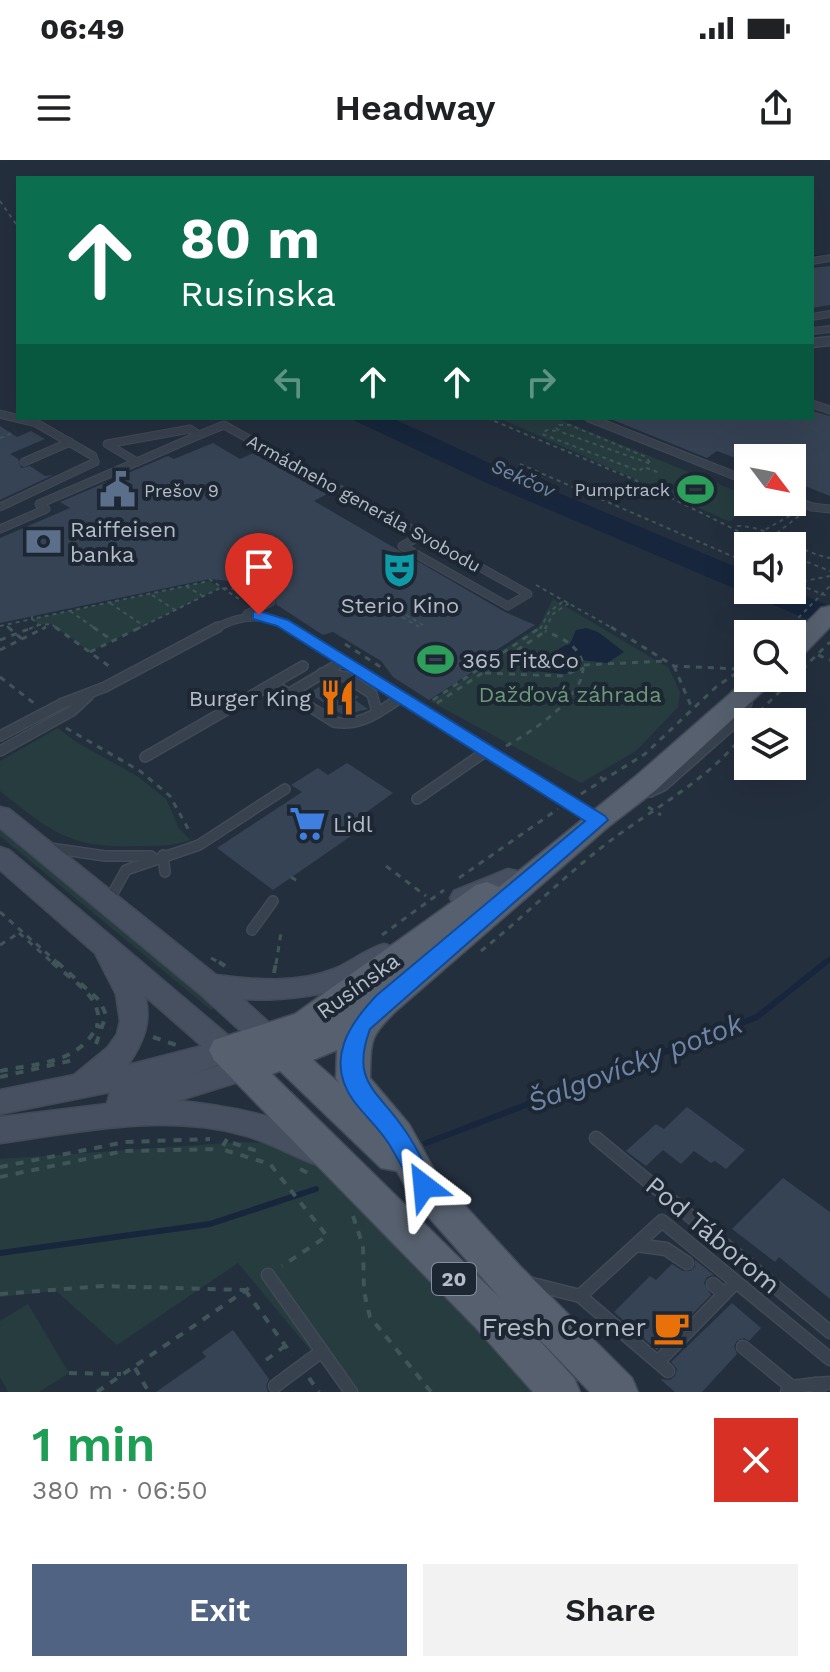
<!DOCTYPE html>
<meta charset="utf-8">
<style>
:root{--surface:#fff;--page:#f2f2f2;--text:#202124;--muted:#757577;--accent:#506383}
body{margin:0;font-family:"Work Sans",sans-serif;background:var(--page);color:var(--text);height:100vh;display:flex;flex-direction:column;font-size:30px;white-space:nowrap}
*{box-sizing:border-box;margin:0}
p{font-size:26px;color:var(--muted)}
.icon{flex:none;width:44px;height:44px;fill:none;stroke:currentColor;stroke-width:2;stroke-linecap:round;stroke-linejoin:round}
.map{position:relative;height:1232px;overflow:hidden}
.panel{display:flex;flex-direction:column;background:var(--surface);flex:1}
.panel>*{flex:none}
.hud{position:absolute;left:16px;top:16px;width:798px;height:244px;border-radius:0px;box-shadow:0 8px 32px #0002;background:#0b6e4f;color:#fff;overflow:hidden}
.needle{width:52px;rotate:122deg}
.tools{position:absolute;left:734px;top:284px;display:grid;gap:16px}
.tools a{display:grid;place-items:center;width:72px;height:72px;border-radius:0px;background:var(--surface);box-shadow:0 8px 32px #0002;font-size:40px}
.pin{position:absolute;display:grid;place-items:center;width:68px;height:68px;color:#fff;margin:-82px -34px;border-radius:50% 50% 50% 0;rotate:-45deg;box-shadow:0 0 8px #0007}
.pin .icon{rotate:45deg}
.me{position:absolute;width:88px;margin:-44px;rotate:331deg;stroke-linejoin:round;filter:drop-shadow(0 0 6px #0008)}
.turn{display:flex;align-items:center;gap:28px;height:168px;padding:0 32px;font-size:36px}
.turn .icon{width:104px;height:104px;stroke-width:2.5}
.turn b{display:block;font-size:56px;line-height:68px}
.lanes{display:flex;align-items:center;height:76px;padding:0 32px;background:#0003;justify-content:center;gap:40px;direction:ltr}
.lanes .off{opacity:.35}
.round{display:grid;place-items:center;flex:none;width:84px;height:84px;border-radius:0px;background:var(--page)}
.overview{display:flex;align-items:center;justify-content:space-between;height:136px;padding:0 32px}
h1{font-size:48px;font-weight:600;line-height:60px;color:#1e9e55}
.action{display:flex;gap:16px;margin-top:auto;padding:16px 32px}
.action a{flex:1;height:92px;border-radius:0px;background:var(--accent);color:#fff;font-size:32px;font-weight:600;line-height:92px;text-align:center}
.action a+a{background:var(--page);color:var(--text)}
.status{display:flex;justify-content:space-between;align-items:center;height:56px;padding:0 40px;background:var(--surface);direction:ltr}
.status svg{height:22px;fill:currentColor}
header{display:flex;justify-content:space-between;align-items:center;height:104px;padding:0 32px;background:var(--surface);font-size:36px;font-weight:600}
.map>svg:first-child{display:block}
.green{fill:#263c3f}
.water{fill:#17263c}
.lines{fill:none;stroke-linecap:round;stroke-linejoin:round}
.stream-far2{stroke:#17263c;stroke-width:3}
.stream-far1{stroke:#17263c;stroke-width:5}
.stream{stroke:#17263c;stroke-width:6}
.building{fill:#364354}
.lane-far3-casing{stroke:#414a57;stroke-width:8}
.lane-far2-casing{stroke:#414a57;stroke-width:9}
.lane-far1-casing{stroke:#414a57;stroke-width:12}
.lane-casing{stroke:#414a57;stroke-width:15}
.street-casing{stroke:#414a57;stroke-width:3}
.secondary-casing{stroke:#414a57;stroke-width:3}
.primary-casing{stroke:#414a57;stroke-width:3}
.path-far2{stroke:#3f5557;stroke-width:2;stroke-dasharray:4 4;stroke-linecap:butt}
.path-far1{stroke:#3f5557;stroke-width:3;stroke-dasharray:6 6;stroke-linecap:butt}
.path{stroke:#3f5557;stroke-width:4;stroke-dasharray:8 8;stroke-linecap:butt}
.lane-far3{stroke:#38414e;stroke-width:6}
.lane-far2{stroke:#38414e;stroke-width:7}
.lane-far1{stroke:#38414e;stroke-width:9}
.lane{stroke:#38414e;stroke-width:12}
.street{fill:#38414e;fill-rule:evenodd}
.secondary{fill:#465061;fill-rule:evenodd}
.primary{fill:#56606e;fill-rule:evenodd}
.path-bridge-far1{stroke:#3f5557;stroke-width:2;stroke-dasharray:4 4;stroke-linecap:butt}
.path-bridge{stroke:#3f5557;stroke-width:3;stroke-dasharray:6 6;stroke-linecap:butt}
.route{fill:#1a73e8;stroke:#114b97;stroke-width:2}
.labels{text-anchor:middle;dominant-baseline:central;stroke-width:8;stroke-linejoin:round;paint-order:stroke}
.far-poi-label{font-size:18px;fill:#b4bcc9;stroke:#1d2633;text-anchor:end}
.far-street-label{font-size:18px;fill:#b4bcc9;stroke:#1d2633}
.far-water-label{font-size:20px;font-style:italic;fill:#6d86a8;stroke:#1d2633}
.shield{fill:#1d2633;stroke:#878f9c;stroke-width:2}
.shield-label{font-size:20px;font-weight:bold;fill:#b4bcc9}
.poi-label{font-size:22px;fill:#b4bcc9;stroke:#1d2633;text-anchor:start}
.park-label{font-size:22px;fill:#6b9a76;stroke:#1d2633}
.street-label{font-size:22px;fill:#b4bcc9;stroke:#1d2633}
.near-street-label{font-size:26px;fill:#b4bcc9;stroke:#1d2633}
.near-poi-label{font-size:26px;fill:#b4bcc9;stroke:#1d2633;text-anchor:end}
.near-water-label{font-size:28px;font-style:italic;fill:#6d86a8;stroke:#1d2633}
</style>
<div class="status"><b>06:49</b><svg viewBox="0 0 49 12"><path d="M0 12V9h3v3zM5 12V6h3v6zM10 12V3h3v9zM15 12V0h3v12zM26 1h20v11H26zM47 4h2v5h-2z"/></svg></div>
<header><svg class="icon" aria-label="menu" viewBox="0 0 24 24"><path d="M4 6h16M4 12h16M4 18h16"/></svg>Headway<svg class="icon" aria-label="share" viewBox="0 0 24 24"><path d="M12 15V3M7 8l5-5 5 5M5 13v7h14v-7"/></svg></header>
<div class="map">
<svg width="830" height="1232" viewBox="0 0 830 1232">
<rect width="100%" height="100%" fill="#242f3e"/>
<g class="green">
<polygon points="499,258 556,258 748,336 750,342 730,362"/>
<polygon points="209,421 220,428 90,492 51,464 39,465 32,459"/>
<polygon points="553,439 669,508 680,533 678,547 636,591 581,623 430,541 504,493 501,491 539,466"/>
<path d="M58 568 76 582 137 616 166 639 179 668 190 680C174 686 158 686 141 686 70 689 53 673 0 631V601Z"/>
<polygon points="0,667 215,847 211,850 0,676"/>
<polygon points="240,982 273,983 309,996 547,1232 345,1232 238,1103 117,1185 56,1131 0,1137 0,999"/>
<polygon points="28,1144 69,1213 39,1232 8,1232 0,1217 0,1161"/>
</g>
<g class="water">
<polygon points="349,258 392,258 511,313 748,412 748,430 791,430 830,446 830,469 491,325"/>
<path d="M586 468 598 472 624 492 607 503 580 500 566 514 543 512C543 500 557 487 570 484L576 470Z"/>
</g>
<g class="lines">
<polyline class="stream-far2" points="812,97 829,95"/>
<polyline class="stream-far1" points="823,804 830,799"/>
<g class="stream">
<polyline points="426,983 757,857 826,802"/>
<polyline points="0,1093 210,1064 316,1029"/>
</g>
</g>
<g class="building">
<polygon points="830,106 830,145 812,148 812,108"/>
<polygon points="812,251 830,256 830,336 792,321 792,298 748,298 748,303 717,291 707,298 608,258 812,258"/>
<polygon points="0,266 17,277 31,271 45,279 10,294 18,299 21,308 30,306 45,316 53,315 0,340"/>
<polygon points="213,283 240,299 253,293 327,334 314,341 505,452 535,465 495,491 500,494 429,540 393,517 381,501 333,472 323,475 277,445 274,436 265,438 256,433 262,424 209,419 0,463 0,378 70,348 60,342 168,296 174,299"/>
<polygon points="328,522 337,523 354,534 359,537 355,540 368,549 343,555 309,533"/>
<polygon points="347,603 393,633 354,661 364,667 273,730 217,688 302,632 291,625 318,608 328,615"/>
<polygon points="687,947 745,990 726,1009 715,1001 711,1003 694,991 681,1004 663,990 646,1006 626,991 656,964 664,969"/>
<polygon points="783,1018 830,1052 830,1139 779,1097 775,1102 732,1069"/>
<polygon points="695,1100 714,1115 707,1117 704,1123 711,1135 657,1190 614,1152 650,1116 656,1120 672,1104 683,1111 690,1111 695,1107"/>
<polygon points="732,1143 761,1168 749,1181 744,1178 737,1181 734,1186 737,1194 702,1232 675,1232 660,1219 670,1220 675,1216 677,1209 671,1202"/>
<polygon points="233,1170 269,1219 266,1226 268,1232 156,1232 206,1197 202,1192"/>
</g>
<g class="lines">
<defs>
<g id="lane-far3">
<polyline points="812,101 830,98"/>
<polyline points="812,157 830,154"/>
<polyline points="812,171 830,169"/>
</g>
<g id="lane-far2">
<polyline points="812,244 830,250"/>
<polyline points="0,254 36,263 93,296 95,302 0,347"/>
<polyline points="589,258 748,321"/>
<polygon points="190,269 199,275 137,302 107,284"/>
<polyline points="199,275 224,265 422,375"/>
<polyline points="24,302 70,282"/>
<polyline points="792,339 812,347 830,349"/>
<polyline points="0,369 46,349 39,344 137,302"/>
<polygon points="422,375 528,434 508,446 402,386"/>
<polyline points="247,454 271,442"/>
<path d="M214 469C242 454 265 452 292 469"/>
</g>
<g id="lane-far1">
<polyline points="289,467 598,660"/>
<polyline points="322,513 346,517 372,534 377,552"/>
<path d="M273 524 334 562C360 567 379 552 400 538"/>
<polyline points="290,533 342,502"/>
<polyline points="0,576 63,543 105,527 218,467"/>
<polyline points="0,591 72,551 88,536"/>
<polyline points="145,597 303,506"/>
<polyline points="650,632 663,626 732,565 747,543"/>
<polyline points="417,639 485,592"/>
<polyline points="50,688 105,696 151,696"/>
<polyline points="163,695 165,712"/>
<polyline points="108,742 126,710 199,685 285,629"/>
<polyline points="252,770 273,741"/>
</g>
<g id="lane">
<polyline points="596,978 830,1172"/>
<polyline points="636,1085 666,1089 687,1103"/>
<polyline points="268,1115 351,1232"/>
<polyline points="528,1123 580,1136 668,1211"/>
<polyline points="713,1124 724,1134"/>
<polyline points="580,1136 662,1061 830,1199"/>
<polyline points="743,1187 792,1227"/>
<polyline points="658,1202 735,1123"/>
<polyline points="275,1226 322,1191"/>
<polyline points="787,1232 792,1227 816,1224"/>
<polyline points="819,1232 816,1224 830,1223"/>
</g>
<polygon id="street" points="830,177 830,185 812,187 812,179"/>
<g id="secondary">
<path d="M0 647 9 649 216 815C254 820 297 824 334 809 351 802 366 789 384 784L394 787 398 794C376 833 283 842 243 839L276 869 280 877 276 885 266 888 256 885 199 833 0 668Z"/>
<path d="M0 687 9 690 236 882 240 890 236 898 190 915 244 897 254 901 259 909 254 917 177 941C212 943 316 959 332 992L328 1001 317 1005C292 996 269 982 243 975 165 953 78 972 0 983V957L107 944 110 932 0 954V930L74 915 107 888 117 874 120 861 116 834 95 793 0 710ZM145 836 202 886 128 905C143 883 152 863 145 836Z"/>
<path d="M508 709 517 711 521 718 517 725C499 733 474 751 454 745L450 738 454 731Z"/>
</g>
<g id="primary">
<polygon points="830,446 830,467 801,497 792,500 792,477 821,448"/>
<path d="M748 518H777L656 630 608 667 397 850C369 877 371 880 370 918L409 964 437 1015 520 1106 632 1218 638 1232H590L513 1152 574 1218 580 1232H533L477 1169 214 900 209 890 214 880 295 854 476 725 487 722 499 727 636 616ZM337 890 336 918 339 923 313 900ZM280 911 381 1008 397 1011 411 1037 500 1138 272 914Z"/>
</g>
</defs>
<use href="#lane-far3" class="lane-far3-casing"/>
<use href="#lane-far2" class="lane-far2-casing"/>
<use href="#lane-far1" class="lane-far1-casing"/>
<use href="#lane" class="lane-casing"/>
<use href="#street" class="street-casing"/>
<use href="#secondary" class="secondary-casing"/>
<use href="#primary" class="primary-casing"/>
<g class="path-far2">
<polyline points="0,41 18,67"/>
<polyline points="487,258 635,320 768,386"/>
<polygon points="559,265 570,265 646,297 651,304 561,272 556,268"/>
<polyline points="556,271 547,270 542,274 639,311 644,307 660,313"/>
<polyline points="0,278 15,272"/>
<polyline points="520,304 748,403"/>
<polyline points="763,342 791,355 763,371"/>
<polyline points="736,343 748,342"/>
<path d="M737 366C771 366 797 392 830 398"/>
<polyline points="754,380 773,376 799,356"/>
<polyline points="792,396 830,411"/>
<polyline points="209,419 242,441"/>
<polyline points="792,422 827,436"/>
<polyline points="795,423 830,416"/>
<polyline points="252,424 253,434"/>
<polyline points="536,425 614,469"/>
<polyline points="186,426 203,436"/>
<polyline points="152,435 175,450"/>
<polyline points="110,443 144,466"/>
<polyline points="70,451 96,469"/>
<polyline points="406,455 423,465"/>
<polyline points="32,456 32,459 209,421"/>
<polyline points="402,457 419,467"/>
<polyline points="0,466 32,459 39,465 51,464 58,469"/>
<polyline points="7,466 10,469"/>
<polyline points="29,469 39,465"/>
<polyline points="42,469 48,466"/>
<polyline points="137,469 220,428 253,430"/>
<polyline points="540,469 549,452 565,440"/>
<polyline points="545,469 553,454 569,443"/>
</g>
<g class="path-far1">
<polyline points="8,467 22,479"/>
<polyline points="55,467 113,509"/>
<polyline points="93,467 113,481"/>
<polyline points="611,467 674,506 739,509"/>
<polyline points="0,480 34,467"/>
<polyline points="345,484 382,508"/>
<polyline points="0,490 46,467"/>
<polyline points="90,492 141,467"/>
<polyline points="818,495 830,500"/>
<polyline points="584,505 666,501"/>
<polyline points="674,506 691,546"/>
<polyline points="485,513 561,516 584,508"/>
<polyline points="0,517 35,544"/>
<polyline points="433,540 541,467"/>
<polyline points="437,543 543,473 546,467"/>
<polyline points="753,562 760,551 830,482"/>
<polyline points="66,568 140,611 170,636 191,674"/>
<path d="M506 586C530 573 598 530 580 496 573 482 558 477 545 471"/>
<polyline points="600,617 603,619"/>
<polyline points="581,634 645,594 716,527 748,505"/>
<polyline points="648,647 661,655"/>
<polyline points="386,706 426,736"/>
<polyline points="291,717 299,722"/>
<polyline points="459,718 558,649"/>
<polyline points="0,752 59,804"/>
<polyline points="19,773 54,804"/>
<polyline points="382,775 444,730"/>
<polyline points="0,785 19,773"/>
<path d="M481 791C524 757 563 717 606 684 656 646 710 620 748 569"/>
<polyline points="211,798 222,804"/>
<polyline points="276,804 281,773"/>
</g>
<g class="path">
<path d="M52 802C71 820 105 838 97 866L110 869"/>
<polyline points="57,802 100,841 106,855 96,884"/>
<polyline points="219,802 225,806"/>
<polyline points="274,813 276,802"/>
<polyline points="153,877 176,885"/>
<path d="M0 911C37 903 79 904 97 866"/>
<polyline points="0,917 78,899"/>
<polyline points="227,979 221,989 270,1004 327,1076 282,1106"/>
<polyline points="233,983 263,993"/>
<polyline points="0,1007 125,982 210,979"/>
<polyline points="300,1009 314,1016"/>
<polyline points="0,1017 124,991 221,989"/>
<polyline points="353,1056 363,1086 364,1132 370,1157 431,1232"/>
<polyline points="245,1130 292,1195"/>
<polyline points="0,1134 103,1126 245,1130"/>
<polyline points="266,1200 285,1186"/>
<polyline points="135,1208 147,1229"/>
<polyline points="69,1213 121,1214"/>
<polyline points="309,1218 319,1232"/>
<polyline points="97,1232 255,1124"/>
</g>
<use href="#lane-far3" class="lane-far3"/>
<use href="#lane-far2" class="lane-far2"/>
<use href="#lane-far1" class="lane-far1"/>
<use href="#lane" class="lane"/>
<use href="#street" class="street"/>
<use href="#secondary" class="secondary"/>
<use href="#primary" class="primary"/>
<polyline class="path-bridge-far1" points="787,469 830,426"/>
<polyline class="path-bridge" points="782,474 789,467"/>
</g>
<path class="route" d="M259 451 288 460 605 656 608 660 370 869C350 923 378 930 404 969 415 984 423 1002 432 1019L436 1026 432 1034 424 1037 416 1034C407 1017 399 1000 389 984 379 968 364 955 353 940 325 900 349 864 377 835L585 661 277 466 253 459V452Z"/>
<defs>
<symbol id="stadium-bare" viewBox="-9 -9 18 18"><path d="M0-5a6.5 5 0 1 0 0 10a6.5 5 0 1 0 0-10ZM-3.5-1.8h7v3.6h-7Z" fill="#2e9e5b" stroke="#1d2633" stroke-width="2.5" paint-order="stroke"/></symbol>
<symbol id="civic-bare" viewBox="-9 -9 18 18"><path d="M-.6-6.5H3V-4.5H.6V-3L4-1V1h2V6H-6V1h2V-1L-.6-3ZM-1.2 2.5V6h2.4V2.5Z" fill="#5c6f8a" stroke="#1d2633" stroke-width="2.5" paint-order="stroke"/></symbol>
<symbol id="bank-bare" viewBox="-9 -9 18 18"><path d="M-6-4H6V4H-6ZM0-2.3a2.3 2.3 0 1 0 0 4.6a2.3 2.3 0 1 0 0-4.6Z" fill="#5c6f8a" stroke="#1d2633" stroke-width="2.5" paint-order="stroke"/></symbol>
<symbol id="theatre-bare" viewBox="-9 -9 18 18"><path d="M-5-5.5Q0-4 5-5.5V0Q5 5 0 6Q-5 5-5 0ZM-3.3-2.5H-1v1.5H-3.3ZM1-2.5H3.3v1.5H1ZM-2.8 1Q0 5.5 2.8 1Z" fill="#0f9aa8" stroke="#1d2633" stroke-width="2.5" paint-order="stroke"/></symbol>
<symbol id="restaurant-bare" viewBox="-9 -9 18 18"><path d="M-5-6h1v4h1v-4h1v4h1v-4h1v5L-1.5 .5V6h-2V.5L-5-1ZM5-6V6H3V1.5H1.5Q1.5-4 5-6Z" fill="#e8710a" stroke="#1d2633" stroke-width="2.5" paint-order="stroke"/></symbol>
<symbol id="supermarket-bare" viewBox="-9 -9 18 18"><path d="M-6-5.5h2.5l.6 2H6L4.5 2H-2.5L-4.4-4H-6ZM-1.5 3.2a1.3 1.3 0 1 0 .1 0ZM3 3.2a1.3 1.3 0 1 0 .1 0Z" fill="#3f7fe0" stroke="#1d2633" stroke-width="2.5" paint-order="stroke"/></symbol>
<symbol id="cafe-bare" viewBox="-9 -9 18 18"><path d="M-5.5-4.5H6V0H3Q3 3.5 0 3.5H-2.5Q-5.5 3.5-5.5 0ZM3-3.2v2h1.7v-2ZM-6 4.5H4V6H-6Z" fill="#e8710a" stroke="#1d2633" stroke-width="2.5" paint-order="stroke"/></symbol>
</defs>
<g fill-rule="evenodd">
<use href="#stadium-bare" x="670" y="304" width="51" height="51"/>
<use href="#civic-bare" x="92" y="304" width="51" height="51"/>
<use href="#bank-bare" x="18" y="356" width="51" height="51"/>
<use href="#theatre-bare" x="374" y="384" width="51" height="51"/>
<use href="#stadium-bare" x="410" y="474" width="51" height="51"/>
<use href="#restaurant-bare" x="312" y="512" width="51" height="51"/>
<use href="#supermarket-bare" x="282" y="638" width="51" height="51"/>
<use href="#cafe-bare" x="646" y="1142" width="51" height="51"/>
</g>
<g class="labels">
<g class="far-poi-label">
<text x="670" y="329">Pumptrack</text>
<text x="144" y="330" text-anchor="start">Prešov 9</text>
</g>
<g class="far-street-label">
<text transform="translate(364 343) rotate(29)">Armádneho generála Svobodu</text>
</g>
<g class="far-water-label">
<text transform="translate(523 318) rotate(24)">Sekčov</text>
</g>
<rect class="shield" x="432" y="1103" width="44" height="32" rx="6"/>
<g class="shield-label">
<text x="454" y="1119">20</text>
</g>
<g class="poi-label">
<text x="70" y="369">Raiffeisen<tspan x="70" dy="25">banka</tspan></text>
<text x="400" y="445" text-anchor="middle">Sterio Kino</text>
<text x="462" y="500">365 Fit&amp;Co</text>
<text x="311" y="538" text-anchor="end">Burger King</text>
<text x="333" y="664">Lidl</text>
</g>
<g class="park-label">
<text x="570" y="534">Dažďová záhrada</text>
</g>
<g class="street-label">
<text transform="translate(358 826) rotate(-36)">Rusínska</text>
</g>
<g class="near-street-label">
<text transform="translate(713 1075) rotate(40)">Pod Táborom</text>
</g>
<g class="near-poi-label">
<text x="646" y="1167">Fresh Corner</text>
</g>
<g class="near-water-label">
<text transform="translate(635 903) rotate(-21)">Šalgovícky potok</text>
</g>
</g>
</svg>
<div class="tools">
<a><svg class="needle" viewBox="-14 -14 28 28"><path d="M0-13l5 13h-10z" fill="#e53935"/><path d="M0 13l5-13h-10z" fill="#757577"/></svg></a>
<a><svg class="icon" aria-label="sound" viewBox="0 0 24 24"><path d="M4 9h4l5-4v14l-5-4H4zM17 9q2 3 0 6"/></svg></a>
<a><svg class="icon" aria-label="search" viewBox="0 0 24 24"><circle cx="10" cy="10" r="6"/><path d="M15 15l6 6"/></svg></a>
<a><svg class="icon" aria-label="layers" viewBox="0 0 24 24"><path d="M12 4l9 5-9 5-9-5zM3 14l9 5 9-5"/></svg></a>
</div>
<div class="pin" style="left:259px;top:455px;background:#d93025"><svg class="icon" aria-label="arrive" viewBox="0 0 24 24"><path d="M6 21V4h12l-3 4 3 4H6"/></svg></div>
<svg class="me" style="left:424px;top:1026px" viewBox="-20 -20 40 40"><path d="M0-17L14 15 0 8-14 15z" fill="#1a73e8" stroke="#fff" stroke-width="4"/></svg>
<div class="hud">
<div class="turn"><svg class="icon" aria-label="ahead" viewBox="0 0 24 24"><path d="M12 20V5M6 11l6-6 6 6"/></svg><div><b>80 m</b>Rusínska</div></div>
<div class="lanes"><svg class="icon off" aria-label="left" viewBox="0 0 24 24"><path d="M17 20v-9H6M10 6l-5 5 5 5"/></svg><svg class="icon" aria-label="ahead" viewBox="0 0 24 24"><path d="M12 20V5M6 11l6-6 6 6"/></svg><svg class="icon" aria-label="ahead" viewBox="0 0 24 24"><path d="M12 20V5M6 11l6-6 6 6"/></svg><svg class="icon off" aria-label="right" viewBox="0 0 24 24"><path d="M7 20v-9h11M14 6l5 5-5 5"/></svg></div>
</div>
</div>
<section class="panel">
<div class="overview"><div><h1>1 min</h1><p>380 m · 06:50</p></div><a class="round" style="background:#d93025;color:#fff"><svg class="icon" aria-label="close" viewBox="0 0 24 24"><path d="M6 6l12 12M18 6L6 18"/></svg></a></div>
<div class="action"><a>Exit</a><a>Share</a></div>
</section>
